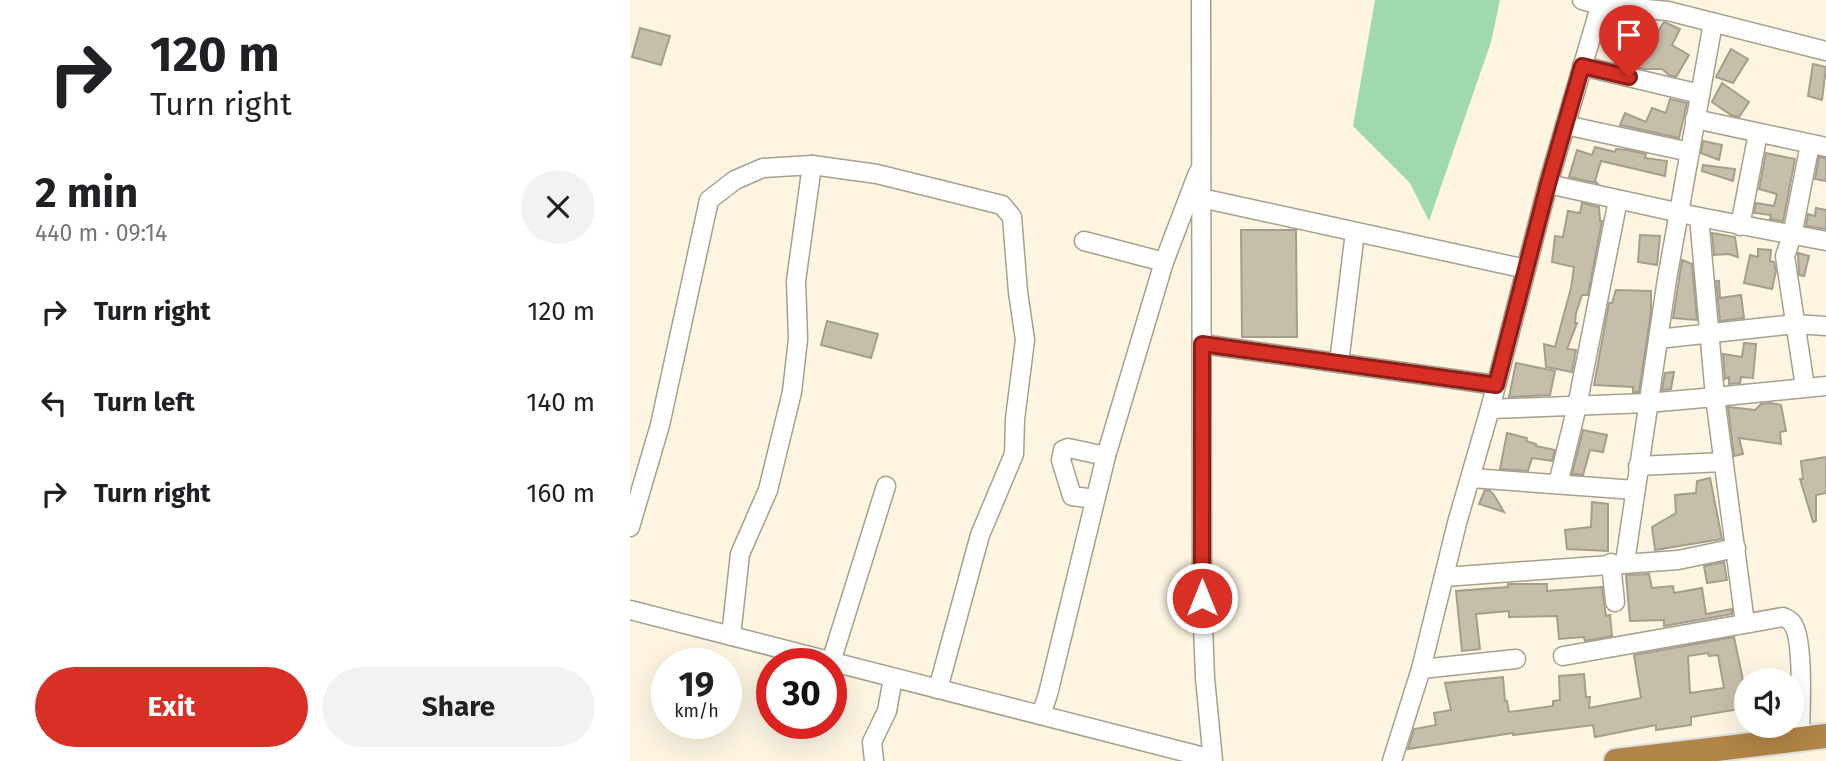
<!DOCTYPE html>
<meta charset="utf-8">
<style>
:root{--surface:#fff;--page:#f2f2f2;--text:#202124;--muted:#757577;--accent:#d93025}
body{margin:0;font-family:"Fira Sans",sans-serif;background:var(--page);color:var(--text);height:100vh;display:flex;flex-direction:column;font-size:26px;white-space:nowrap}
*{box-sizing:border-box;margin:0}
p{font-size:23px;color:var(--muted)}
.icon{flex:none;width:38px;height:38px;fill:none;stroke:currentColor;stroke-width:2;stroke-linecap:round;stroke-linejoin:round}
.map{position:relative;flex:1;overflow:hidden}
.drawer{display:flex;flex-direction:column;background:var(--surface);width:630px}
.drawer>*{flex:none}
.top-card{background:#fff;color:var(--text);overflow:hidden}
.buttons{position:absolute;left:1104px;top:668px;display:grid;gap:14px}
.buttons a{display:grid;place-items:center;width:70px;height:70px;border-radius:50%;background:var(--surface);box-shadow:0 7px 28px #0002;font-size:35px}
.speed{position:absolute;left:21px;top:648px;display:flex;gap:14px;font-size:35px;font-weight:700;text-align:center}
.speed>*{display:grid;place-content:center;width:91px;height:91px;border-radius:50%;background:var(--surface);box-shadow:0 7px 28px #0002;line-height:1}
.speed small{font-size:18px;font-weight:400}
.speed .limit{border:10px solid #d22;background:#fff;color:#111}
.pin{position:absolute;display:grid;place-items:center;width:60px;height:60px;color:#fff;margin:-72px -30px;border-radius:50% 50% 50% 0;rotate:-45deg;box-shadow:0 0 7px #0007}
.pin .icon{rotate:45deg}
.me{position:absolute;width:77px;margin:-38px;rotate:0deg;stroke-linejoin:round;filter:drop-shadow(0 0 5px #0008)}
.turn{display:flex;align-items:center;gap:24px;height:147px;padding:0 35px;font-size:32px}
.turn .icon{width:91px;height:91px;stroke-width:2.5}
.turn b{display:block;font-size:49px;line-height:60px}
.round{display:grid;place-items:center;flex:none;width:74px;height:74px;border-radius:37px;background:var(--page)}
.headline{display:flex;align-items:center;justify-content:space-between;height:119px;padding:0 35px}
h1{font-size:42px;font-weight:700;line-height:52px}
.action{display:flex;gap:14px;margin-top:auto;padding:14px 35px}
.action a{flex:1;height:80px;border-radius:42px;background:var(--accent);color:#fff;font-size:28px;font-weight:700;line-height:80px;text-align:center}
.action a+a{background:var(--page);color:var(--text)}
ul{padding:0;list-style:none}
li{display:flex;align-items:center;gap:21px;height:91px;padding:0 35px}
li div{flex:1}
li b{display:block;font-size:26px}
li em{font-style:normal}
main{display:flex;flex:1;min-height:0}
.map>svg:first-child{display:block}
.green{fill:#9fd9ad}
.building{fill:#c5beab;stroke:#a59e8c;stroke-width:2;fill-rule:evenodd}
.lines{fill:none;stroke-linecap:round;stroke-linejoin:round}
.minor-casing{stroke:#a7a08e;stroke-width:21}
.highway-casing{stroke:#dfdfde;stroke-width:28}
.minor{stroke:#fff;stroke-width:18}
.highway{stroke:#b18447;stroke-width:24}
.route-casing{stroke:#8d1f18;stroke-width:18}
.route{stroke:#d93025;stroke-width:12}
</style>
<main>
<section class="drawer">
<div class="top-card">
<div class="turn"><svg class="icon" aria-label="right" viewBox="0 0 24 24"><path d="M7 20v-9h11M14 6l5 5-5 5"/></svg><div><b>120 m</b>Turn right</div></div>
</div>
<div class="headline"><div><h1>2 min</h1><p>440 m · 09:14</p></div><a class="round"><svg class="icon" aria-label="close" viewBox="0 0 24 24"><path d="M6 6l12 12M18 6L6 18"/></svg></a></div>
<ul>
<li><svg class="icon" aria-label="right" viewBox="0 0 24 24"><path d="M7 20v-9h11M14 6l5 5-5 5"/></svg><div><b>Turn right</b></div><em>120 m</em></li>
<li><svg class="icon" aria-label="left" viewBox="0 0 24 24"><path d="M17 20v-9H6M10 6l-5 5 5 5"/></svg><div><b>Turn left</b></div><em>140 m</em></li>
<li><svg class="icon" aria-label="right" viewBox="0 0 24 24"><path d="M7 20v-9h11M14 6l5 5-5 5"/></svg><div><b>Turn right</b></div><em>160 m</em></li>
</ul>
<div class="action"><a>Exit</a><a>Share</a></div>
</section>
<div class="map">
<svg width="1196" height="761" viewBox="0 0 1196 761">
<rect width="100%" height="100%" fill="#fdf5e2"/>
<polygon class="green" points="745,0 870,0 861,42 799,221 780,183 723,126"/>
<g class="building">
<polygon points="1034,22 1050,29 1042,45 1059,55 1046,77 1039,75 1032,69 1014,69 1000,66 1005,39 1020,44"/>
<polygon points="10,28 40,36 31,65 2,57"/>
<polygon points="1101,49 1118,59 1103,83 1086,77"/>
<polygon points="1183,64 1196,67 1192,100 1178,96"/>
<polygon points="1092,83 1119,102 1109,117 1101,115 1082,102"/>
<polygon points="1040,99 1057,103 1049,138 990,125 995,113 1016,122 1022,108 1036,113"/>
<polygon points="1073,141 1092,145 1089,160 1071,153"/>
<polygon points="965,147 985,152 986,149 998,150 1016,154 1015,158 1037,161 1035,176 971,161 965,181 967,183 939,177 947,150 962,155"/>
<polygon points="1136,153 1165,159 1153,221 1140,219 1141,215 1124,213 1126,203 1144,206 1147,194 1129,189"/>
<polygon points="1189,157 1196,158 1196,181 1185,179"/>
<polygon points="1073,165 1105,169 1103,181 1072,171"/>
<polygon points="952,203 969,207 970,221 972,221 958,295 952,295 946,313 945,323 947,323 937,349 946,350 942,372 916,367 914,344 925,347 941,288 944,267 922,262 925,236 933,237 938,211 950,213"/>
<polygon points="1186,208 1196,210 1196,229 1176,226 1178,214 1185,216"/>
<polygon points="611,230 666,230 667,337 612,337"/>
<polygon points="1082,233 1105,237 1108,257 1098,254 1084,255"/>
<polygon points="1010,235 1030,236 1027,265 1008,262"/>
<polygon points="1128,249 1141,250 1140,261 1144,262 1146,271 1142,289 1114,283 1120,255 1128,257"/>
<polygon points="1168,253 1179,256 1174,276 1169,275"/>
<polygon points="1052,260 1062,264 1067,320 1043,318"/>
<polygon points="1086,281 1089,281 1090,298 1111,295 1114,318 1090,321"/>
<polygon points="986,290 1021,291 1021,312 1009,392 1003,392 1003,387 964,385 979,303 982,303"/>
<polygon points="197,321 248,334 241,358 191,345"/>
<polygon points="1114,343 1126,344 1123,378 1111,377 1110,383 1099,384 1099,377 1095,379 1093,354 1112,357"/>
<polygon points="886,363 925,371 920,395 879,397"/>
<polygon points="1044,372 1041,389 1032,390 1035,373"/>
<polygon points="1140,403 1151,405 1156,431 1150,432 1151,444 1109,438 1113,454 1104,456 1098,407 1125,410 1131,404"/>
<polygon points="953,430 977,435 973,452 960,450 953,475 942,474"/>
<polygon points="877,433 897,438 896,441 906,444 906,446 925,450 922,461 902,458 898,471 870,469"/>
<polygon points="1196,457 1196,493 1186,495 1186,521 1183,522 1170,479 1173,479 1171,461"/>
<polygon points="1080,478 1092,539 1025,550 1022,527 1046,513 1045,495 1066,493 1067,481"/>
<polygon points="855,490 860,491 864,495 874,512 849,504"/>
<polygon points="962,502 978,504 978,551 937,549 935,530 961,527"/>
<polygon points="1094,562 1097,580 1077,583 1074,566"/>
<polygon points="1019,574 1022,588 1043,586 1044,593 1072,588 1076,614 1102,609 1102,614 1034,626 1034,620 1000,621 996,575"/>
<polygon points="878,584 917,584 917,591 972,587 976,616 980,615 982,636 955,641 954,637 929,639 927,616 879,617 879,611 846,614 850,649 832,651 826,591 878,587"/>
<path d="M1104 637 1114 685 1116 708 1061 717V725L1026 730V725L965 737 963 725 883 735V733L778 749 784 729 806 725 804 713 821 710 815 683 873 677 875 701H877L879 712 923 706V701L930 700 929 676 954 674 956 697H960L959 708 1011 698 1004 655ZM1078 653 1079 656 1088 655 1094 688 1060 693 1058 656Z"/>
</g>
<g class="lines">
<defs>
<g id="minor">
<polyline points="571,0 572,598 575,678 583,761"/>
<polyline points="952,0 971,5 1038,11 1196,51"/>
<polyline points="952,66 1070,94"/>
<polyline points="1065,119 1196,147"/>
<polyline points="935,125 1060,152"/>
<polyline points="918,184 1069,217 1196,241"/>
<polyline points="571,198 896,269"/>
<polyline points="1069,217 1085,397 1196,386"/>
<polyline points="1110,226 1128,133"/>
<polyline points="454,241 534,262"/>
<polyline points="1028,339 1165,324 1196,326"/>
<polyline points="572,344 866,385"/>
<polyline points="709,363 725,232"/>
<polyline points="1175,387 1155,256 1162,236 1180,144"/>
<polyline points="860,409 1017,403 1085,397 1115,623"/>
<polyline points="1008,466 1093,462"/>
<polyline points="841,478 1005,490"/>
<polyline points="928,484 947,406 988,200"/>
<polyline points="465,499 442,496 431,460 433,450 438,448 476,456"/>
<polyline points="0,527 30,425 79,200 105,180 133,168 182,165 247,174 372,205 382,217 388,292 395,340 385,419 384,454 350,535 308,689"/>
<polyline points="995,562 1037,279 1083,23"/>
<polyline points="981,563 985,602"/>
<polyline points="815,577 1048,560 1106,548"/>
<polyline points="0,610 582,759"/>
<polyline points="101,636 110,554 138,490 162,392 168,339 166,281 182,165"/>
<path d="M933 656 1153 617C1157 619 1160 620 1162 623 1175 638 1170 716 1170 739"/>
<polyline points="201,662 256,486"/>
<polyline points="791,669 886,659"/>
<polyline points="411,715 418,694 476,456 534,262 568,173"/>
<polyline points="244,761 242,742 257,711 263,678"/>
<polyline points="762,761 791,669 827,523 860,409 918,184 972,0"/>
</g>
<polyline id="highway" points="986,761 1196,736"/>
</defs>
<use href="#minor" class="minor-casing"/>
<use href="#highway" class="highway-casing"/>
<use href="#minor" class="minor"/>
<use href="#highway" class="highway"/>
</g>
<g class="lines">
<defs>
<polyline id="route" points="572,598 572,344 866,385 918,184 952,66 999,77"/>
</defs>
<use href="#route" class="route-casing"/>
<use href="#route" class="route"/>
</g>
</svg>
<div class="buttons">
<a><svg class="icon" aria-label="sound" viewBox="0 0 24 24"><path d="M4 9h4l5-4v14l-5-4H4zM17 9q2 3 0 6"/></svg></a>
</div>
<div class="speed"><div>19<small>km/h</small></div><div class="limit">30</div></div>
<div class="pin" style="left:999px;top:77px;background:#d93025"><svg class="icon" aria-label="arrive" viewBox="0 0 24 24"><path d="M6 21V4h12l-3 4 3 4H6"/></svg></div>
<svg class="me" style="left:572px;top:598px" viewBox="-20 -20 40 40"><circle r="17" fill="#d93025" stroke="#fff" stroke-width="3"/><path d="M0-11L8 9 0 5-8 9z" fill="#fff"/></svg>
</div>
</main>
